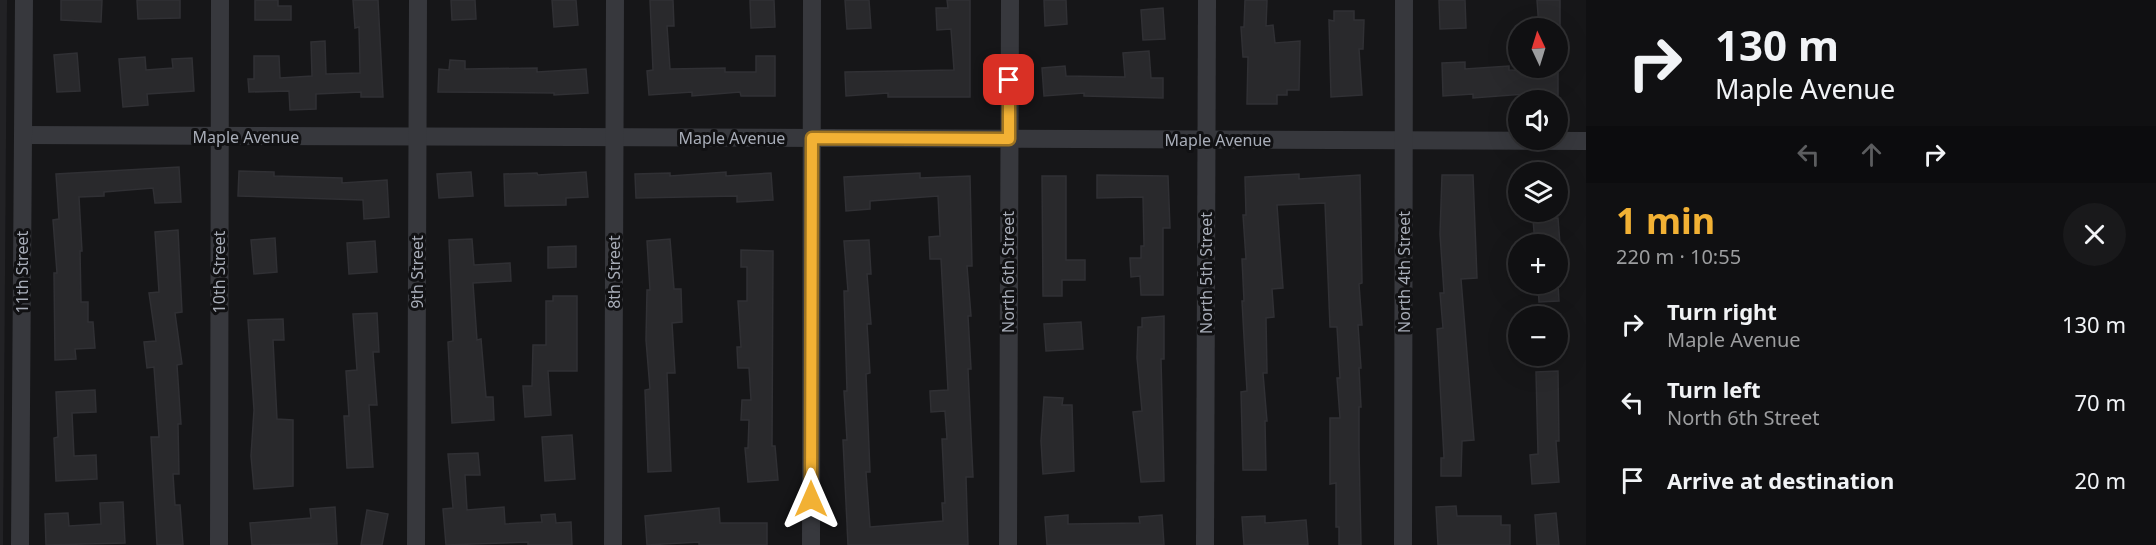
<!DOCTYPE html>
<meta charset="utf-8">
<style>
:root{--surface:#101012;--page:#19191b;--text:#f1f3f6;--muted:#9c9d9f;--line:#303032;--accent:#f2b134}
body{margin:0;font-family:"Noto Sans",sans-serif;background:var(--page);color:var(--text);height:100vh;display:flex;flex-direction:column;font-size:22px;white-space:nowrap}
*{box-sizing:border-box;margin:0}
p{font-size:20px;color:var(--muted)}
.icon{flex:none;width:33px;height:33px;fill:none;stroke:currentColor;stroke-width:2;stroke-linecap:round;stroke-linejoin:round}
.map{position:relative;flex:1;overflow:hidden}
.details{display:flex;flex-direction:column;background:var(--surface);width:570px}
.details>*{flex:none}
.hud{background:#101012;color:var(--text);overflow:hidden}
.needle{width:39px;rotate:356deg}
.controls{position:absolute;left:1508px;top:18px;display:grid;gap:12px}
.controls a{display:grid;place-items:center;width:60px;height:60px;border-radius:50%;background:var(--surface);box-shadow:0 6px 24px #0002,0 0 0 2px var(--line);font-size:30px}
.pin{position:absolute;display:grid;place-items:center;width:51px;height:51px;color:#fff;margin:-26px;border-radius:12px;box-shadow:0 3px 9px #0006}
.me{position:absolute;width:66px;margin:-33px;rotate:0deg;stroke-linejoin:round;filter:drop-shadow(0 0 4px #0008)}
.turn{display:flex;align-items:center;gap:21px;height:126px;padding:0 30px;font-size:27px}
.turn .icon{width:78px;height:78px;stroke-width:2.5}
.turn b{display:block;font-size:42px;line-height:51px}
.lanes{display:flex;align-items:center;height:57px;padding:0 30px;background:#0003;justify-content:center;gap:30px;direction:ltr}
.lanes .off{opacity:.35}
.round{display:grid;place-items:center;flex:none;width:63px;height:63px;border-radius:32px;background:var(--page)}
.summary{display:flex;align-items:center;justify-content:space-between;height:102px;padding:0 30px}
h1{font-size:36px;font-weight:700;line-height:45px;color:var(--accent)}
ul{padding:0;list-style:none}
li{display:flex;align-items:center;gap:18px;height:78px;padding:0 30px}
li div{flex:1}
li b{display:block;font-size:22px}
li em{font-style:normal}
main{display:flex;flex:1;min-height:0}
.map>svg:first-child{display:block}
.built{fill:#222225}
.building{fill:#29292c;stroke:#303034;stroke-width:1.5}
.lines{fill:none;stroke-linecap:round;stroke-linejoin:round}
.street{stroke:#37383d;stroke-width:18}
.route-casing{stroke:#9d7322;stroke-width:15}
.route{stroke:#f2b134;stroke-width:10}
.labels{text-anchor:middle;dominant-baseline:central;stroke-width:6;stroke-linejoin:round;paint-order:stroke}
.street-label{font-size:16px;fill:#a8adb8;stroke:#111113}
</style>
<main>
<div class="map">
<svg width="1586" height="545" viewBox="0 0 1586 545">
<rect width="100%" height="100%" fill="#161618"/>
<polygon class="built" points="0,0 7,0 3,545 0,545"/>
<g class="building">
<polygon points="61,0 102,0 101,22 61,20"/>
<polygon points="137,0 180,0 180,18 138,19"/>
<polygon points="255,0 278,0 278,6 291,6 291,20 255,20"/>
<polygon points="353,0 378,0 383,97 361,97 361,92 316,94 316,109 290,110 289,91 249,92 248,79 254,79 254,56 279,56 280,78 312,76 311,42 325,41 326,74 360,73 359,27 355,28"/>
<polygon points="451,0 475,0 476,19 452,20"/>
<polygon points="552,0 576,0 578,25 554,27"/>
<polygon points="650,0 673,0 674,26 667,26 670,69 725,68 725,72 756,72 756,56 775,56 775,96 741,96 740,92 692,96 692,92 649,95 647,71 653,70"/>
<polygon points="750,0 774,0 775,27 751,28"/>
<polygon points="845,0 869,0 871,28 847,29"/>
<polygon points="947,0 970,0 970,97 888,97 888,93 846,96 845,72 954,70 951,29 937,30 936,8 948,8"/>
<polygon points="1044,0 1066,0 1067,24 1045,26"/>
<polygon points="1245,0 1267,0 1266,26 1273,25 1275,43 1300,41 1299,90 1287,90 1287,95 1277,95 1277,104 1247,104 1248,57 1243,57 1241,27 1244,27"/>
<polygon points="1439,0 1465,0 1466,28 1440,29"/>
<polygon points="1537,0 1560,0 1560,28 1539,28"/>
<polygon points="1163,8 1165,39 1143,40 1141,10"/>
<polygon points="1334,11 1354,11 1354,20 1364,20 1363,49 1359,49 1362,95 1331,97 1329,20 1334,21"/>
<polygon points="1149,51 1151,78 1163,78 1163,98 1084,96 1084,93 1044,96 1042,68 1065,66 1066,76 1125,77 1123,53"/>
<polygon points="77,53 80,91 57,92 54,55"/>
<polygon points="145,57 146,70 173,68 172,59 192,58 194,91 147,94 148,105 123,107 119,59"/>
<polygon points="450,60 465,61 465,69 537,68 537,72 586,69 588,93 554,95 554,93 438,92 439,69 449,70"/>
<polygon points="1465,62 1465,69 1509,66 1509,70 1558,71 1558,97 1525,96 1525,94 1473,98 1473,94 1443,96 1442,63"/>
<polygon points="179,167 181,202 155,203 153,188 104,192 104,196 79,197 82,251 80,251 81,302 88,302 88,322 93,322 95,348 75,349 76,359 55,360 54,273 57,273 53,220 59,219 56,174"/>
<polygon points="239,171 274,172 274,176 342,178 342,183 387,180 389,217 364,219 363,200 238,196"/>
<polygon points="471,172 473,196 439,198 437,174"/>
<polygon points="586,172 588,197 566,198 566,205 505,206 504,174 537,173 538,175"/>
<polygon points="726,172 726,176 771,173 773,200 737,202 737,196 636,198 635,174 670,173 670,176"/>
<polygon points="920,173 920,178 970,176 972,266 967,266 971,316 968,316 971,369 968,369 973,477 966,477 968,545 848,545 843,440 847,440 844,391 847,391 844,291 848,291 844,241 869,240 871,274 867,274 871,324 867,324 870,373 866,374 870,472 866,472 870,527 943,521 942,503 945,503 942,439 947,439 945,411 931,412 930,391 948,390 941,259 930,259 929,237 940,236 938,196 870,201 870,209 846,211 844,177"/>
<polygon points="1299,174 1299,179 1360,175 1362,283 1359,284 1362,325 1358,325 1361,368 1359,368 1361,407 1359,407 1359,449 1361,545 1339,545 1339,527 1336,527 1336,483 1330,484 1330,418 1340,418 1337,378 1340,378 1337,327 1330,327 1325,203 1277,205 1283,288 1272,289 1274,317 1266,318 1267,373 1263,373 1267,421 1265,421 1266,470 1243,470 1241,392 1247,391 1242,301 1244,301 1242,259 1246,259 1243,215 1246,215 1245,177"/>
<polygon points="1097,175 1168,176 1170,228 1163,228 1163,295 1141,295 1140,276 1131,277 1130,258 1141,258 1141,246 1144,246 1143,197 1097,198"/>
<polygon points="1442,175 1473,175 1477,278 1461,279 1474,440 1462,441 1461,476 1441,476 1441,458 1444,458 1437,329 1443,328 1440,293 1444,293 1440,234"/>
<polygon points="1042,176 1066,176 1066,260 1085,260 1085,280 1062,280 1062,296 1043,296"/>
<polygon points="1558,218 1560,244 1535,244 1533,219"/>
<polygon points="178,230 182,312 175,313 182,364 177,365 181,424 178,424 179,474 173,474 175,505 180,505 183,545 157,545 151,437 159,437 154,367 147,368 144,342 156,341 149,293 159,292 155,232"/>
<polygon points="275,238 277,272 254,274 251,240"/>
<polygon points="472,239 474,265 510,263 511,281 473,283 477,340 481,339 486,397 493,397 494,420 452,423 448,342 453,341 449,240"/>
<polygon points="670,239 674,289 681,289 682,322 672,323 675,373 667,373 671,471 648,472 645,390 650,389 646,340 647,290 650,290 647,241"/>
<polygon points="375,241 377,272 349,274 347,243"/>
<polygon points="576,246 576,267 548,268 548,247"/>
<polygon points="741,250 773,251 772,446 775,446 778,480 748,482 745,448 748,448 749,420 741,420 742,400 751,400 749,368 738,368 737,347 741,347 738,301 747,301 747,267 741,267"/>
<polygon points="1538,284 1558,284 1559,301 1539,302"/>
<polygon points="553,296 577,296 577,371 548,371 551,415 525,417 523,386 532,386 533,345 546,345 546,301 553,301"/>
<polygon points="377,313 379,352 373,352 377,405 369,405 373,467 347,468 344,416 349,416 346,371 357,370 353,314"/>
<polygon points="1164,316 1164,359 1161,359 1164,481 1141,482 1133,412 1142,411 1137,358 1138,327 1142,327 1142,318"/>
<polygon points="283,319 284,340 273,340 277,419 293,420 293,486 254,489 251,456 254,410 248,320"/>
<polygon points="1081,322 1083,349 1046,351 1044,324"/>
<polygon points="1558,371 1559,441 1556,441 1559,482 1532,484 1530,455 1538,454 1536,372"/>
<polygon points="95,390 96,412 72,413 74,456 96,455 97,479 56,481 54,438 58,437 56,392"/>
<polygon points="1044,397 1063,398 1062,405 1072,405 1074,471 1043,474 1041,441"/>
<polygon points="572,435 575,479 545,481 542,437"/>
<polygon points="478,453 480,475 465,475 467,510 504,507 505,524 542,522 541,515 555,514 556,523 571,522 572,545 528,545 528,542 446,545 443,509 453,508 448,454"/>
<polygon points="123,502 125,543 46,545 45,514 68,513 69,526 101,524 100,503"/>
<polygon points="1456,506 1457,516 1501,516 1501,525 1510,525 1510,545 1438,545 1436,507"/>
<polygon points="335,507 337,544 252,545 250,523 311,518 310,509"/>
<polygon points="719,508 720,523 767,523 767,545 699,545 699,542 647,545 645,516"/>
<polygon points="367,510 388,514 382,545 361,545"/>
<polygon points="1556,513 1559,545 1537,545 1535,515"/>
<polygon points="1068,515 1068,524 1140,523 1139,517 1162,515 1164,545 1047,545 1045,517"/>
<polygon points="1265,516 1265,523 1306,520 1308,545 1244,545 1242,517"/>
</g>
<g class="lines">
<g class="street">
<polyline points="23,135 1586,141"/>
<polyline points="20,545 24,0"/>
<polyline points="219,545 220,0"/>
<polyline points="416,545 418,0"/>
<polyline points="613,545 615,0"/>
<polyline points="811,545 812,0"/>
<polyline points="1008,545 1010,0"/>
<polyline points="1205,545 1207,0"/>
<polyline points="1403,545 1404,0"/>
</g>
</g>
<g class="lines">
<defs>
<polyline id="route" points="811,499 812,138 1009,139 1009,80"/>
</defs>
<use href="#route" class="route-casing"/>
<use href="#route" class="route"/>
</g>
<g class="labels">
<g class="street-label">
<text x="246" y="137">Maple Avenue</text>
<text x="732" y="138">Maple Avenue</text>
<text x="1218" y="140">Maple Avenue</text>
<text transform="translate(22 272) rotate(-90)">11th Street</text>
<text transform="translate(219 272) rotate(-90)">10th Street</text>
<text transform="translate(417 272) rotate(-90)">9th Street</text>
<text transform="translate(614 272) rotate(-90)">8th Street</text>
<text transform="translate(1008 272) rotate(-90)">North 6th Street</text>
<text transform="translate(1404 272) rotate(-90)">North 4th Street</text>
<text transform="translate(1206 273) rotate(-90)">North 5th Street</text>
</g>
</g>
</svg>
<div class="controls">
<a><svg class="needle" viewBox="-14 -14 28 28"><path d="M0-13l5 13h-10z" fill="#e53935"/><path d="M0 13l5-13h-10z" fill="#9c9d9f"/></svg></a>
<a><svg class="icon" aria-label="sound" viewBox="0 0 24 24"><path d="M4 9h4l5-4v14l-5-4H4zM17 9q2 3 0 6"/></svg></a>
<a><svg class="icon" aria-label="layers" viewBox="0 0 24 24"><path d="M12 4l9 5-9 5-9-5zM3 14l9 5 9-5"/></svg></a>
<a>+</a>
<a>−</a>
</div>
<div class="pin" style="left:1009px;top:80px;background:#d93025"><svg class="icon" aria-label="arrive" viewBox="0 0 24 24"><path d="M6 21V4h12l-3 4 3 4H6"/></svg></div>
<svg class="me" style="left:811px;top:499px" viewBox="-20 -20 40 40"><path d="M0-17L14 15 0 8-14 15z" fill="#f2b134" stroke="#fff" stroke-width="4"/></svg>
</div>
<section class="details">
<div class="hud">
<div class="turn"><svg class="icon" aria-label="right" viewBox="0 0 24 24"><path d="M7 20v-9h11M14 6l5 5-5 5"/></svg><div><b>130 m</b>Maple Avenue</div></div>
<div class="lanes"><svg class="icon off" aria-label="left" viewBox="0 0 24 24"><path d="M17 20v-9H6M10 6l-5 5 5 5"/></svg><svg class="icon off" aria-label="ahead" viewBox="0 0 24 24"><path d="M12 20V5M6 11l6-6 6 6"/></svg><svg class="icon" aria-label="right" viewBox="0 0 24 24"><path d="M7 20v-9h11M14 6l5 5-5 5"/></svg></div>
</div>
<div class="summary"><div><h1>1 min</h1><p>220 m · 10:55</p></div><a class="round"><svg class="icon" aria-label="close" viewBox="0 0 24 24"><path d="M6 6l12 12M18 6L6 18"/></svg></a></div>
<ul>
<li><svg class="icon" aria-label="right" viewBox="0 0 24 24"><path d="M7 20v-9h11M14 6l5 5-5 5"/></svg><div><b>Turn right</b><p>Maple Avenue</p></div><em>130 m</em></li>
<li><svg class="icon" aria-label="left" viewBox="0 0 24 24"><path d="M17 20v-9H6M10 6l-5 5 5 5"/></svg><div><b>Turn left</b><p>North 6th Street</p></div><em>70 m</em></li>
<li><svg class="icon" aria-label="arrive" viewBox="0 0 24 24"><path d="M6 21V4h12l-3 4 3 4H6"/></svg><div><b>Arrive at destination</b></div><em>20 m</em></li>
</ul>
</section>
</main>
